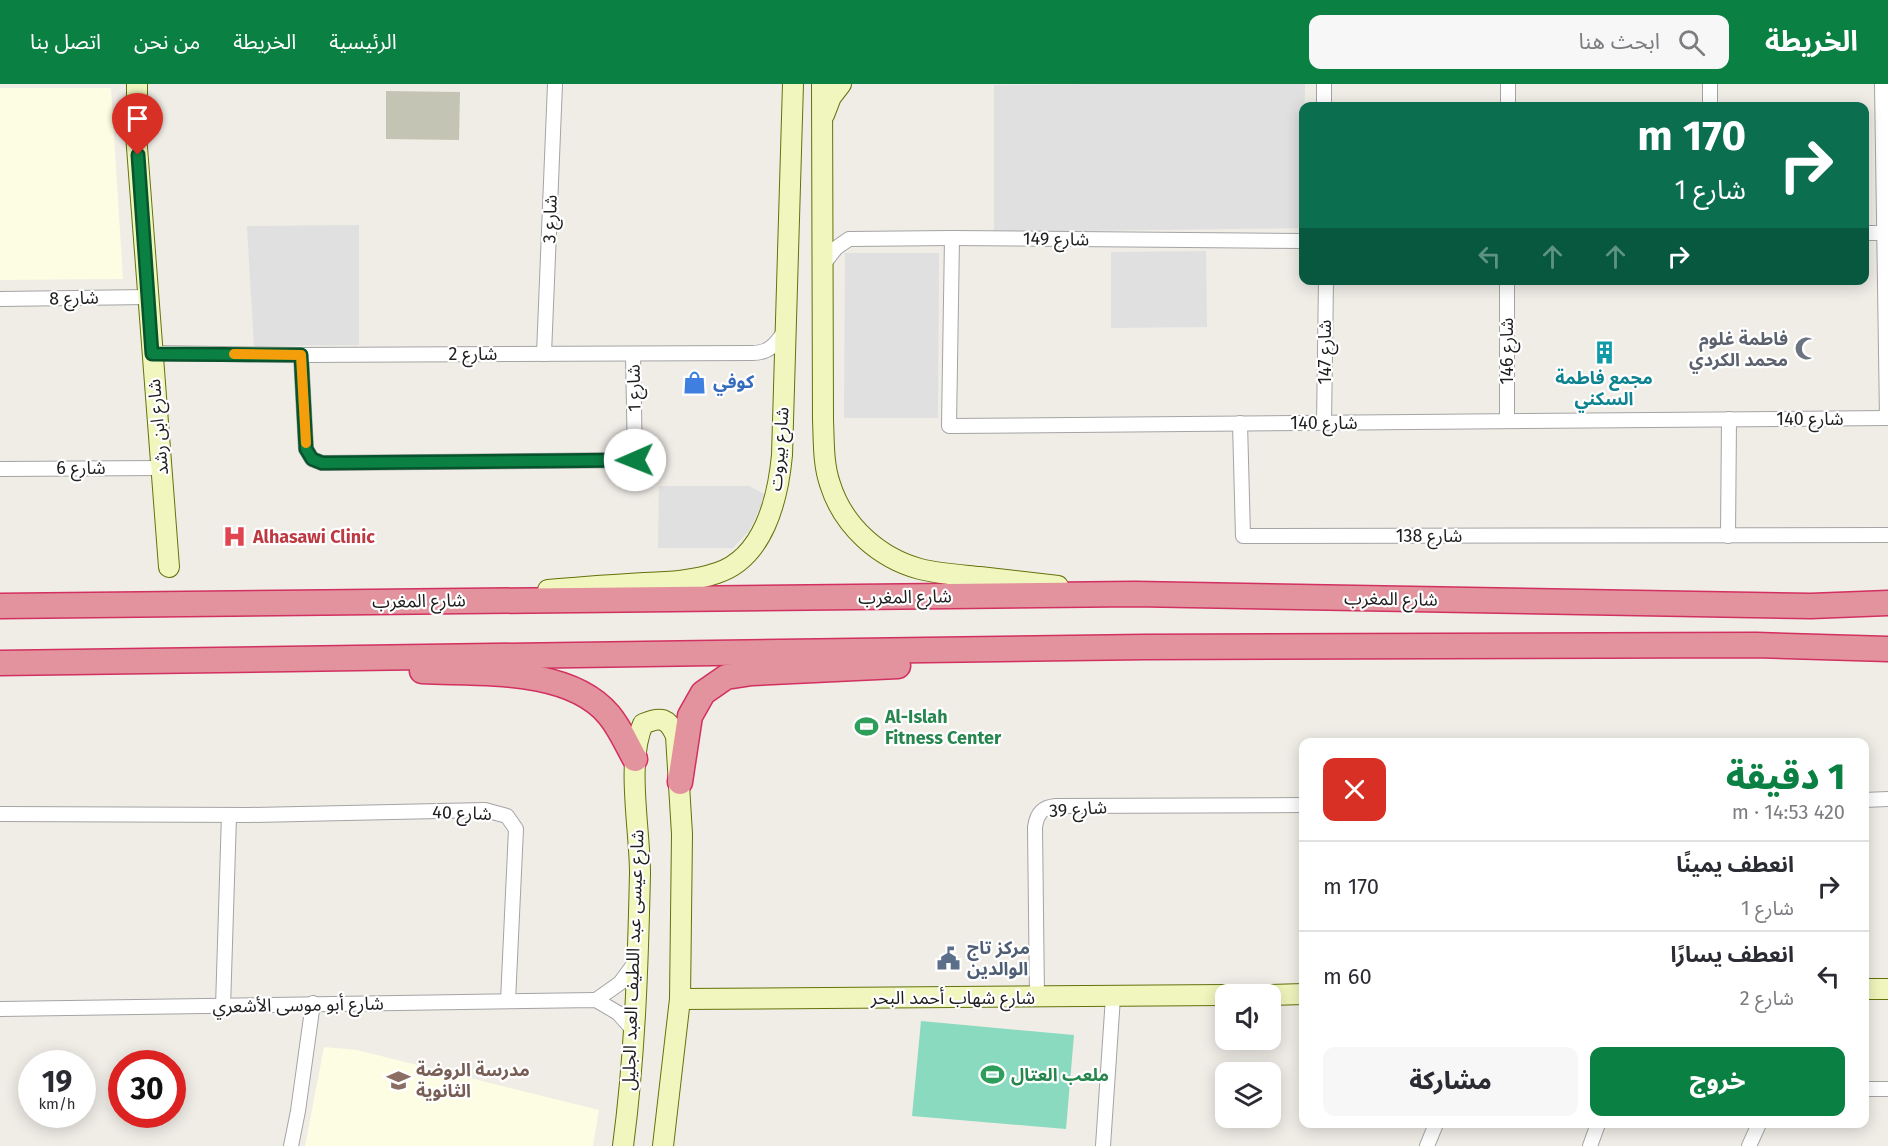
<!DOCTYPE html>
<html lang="ar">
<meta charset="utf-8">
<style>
:root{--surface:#fff;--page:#f7f7f7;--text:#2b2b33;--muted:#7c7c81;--line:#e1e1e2;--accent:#0b8043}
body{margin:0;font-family:"Fira Sans","Noto Sans Arabic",sans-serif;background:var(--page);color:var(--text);direction:rtl;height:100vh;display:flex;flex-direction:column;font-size:22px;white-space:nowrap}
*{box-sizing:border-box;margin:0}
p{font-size:20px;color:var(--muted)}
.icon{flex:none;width:33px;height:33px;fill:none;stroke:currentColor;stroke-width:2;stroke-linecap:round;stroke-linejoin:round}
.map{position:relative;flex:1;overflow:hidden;direction:ltr}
.sheet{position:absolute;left:1299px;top:654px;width:570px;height:390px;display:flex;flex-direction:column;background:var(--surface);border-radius:12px;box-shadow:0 3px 15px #0003;direction:rtl}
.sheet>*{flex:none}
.banner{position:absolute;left:1299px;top:18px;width:570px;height:183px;border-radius:12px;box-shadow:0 3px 15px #0003;direction:rtl;background:#0b6e4f;color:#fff;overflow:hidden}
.buttons{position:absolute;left:1215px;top:900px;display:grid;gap:12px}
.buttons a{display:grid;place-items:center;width:66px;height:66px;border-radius:12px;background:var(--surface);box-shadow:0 3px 15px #0003;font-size:30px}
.speed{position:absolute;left:18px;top:966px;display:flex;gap:12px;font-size:30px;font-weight:700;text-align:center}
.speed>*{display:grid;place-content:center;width:78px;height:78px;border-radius:50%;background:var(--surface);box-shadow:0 3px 15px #0003;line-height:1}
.speed small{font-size:15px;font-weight:400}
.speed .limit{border:9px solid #d22;background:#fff;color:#111}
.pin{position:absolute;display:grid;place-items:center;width:51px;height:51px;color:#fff;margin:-62px -26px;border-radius:50% 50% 50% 0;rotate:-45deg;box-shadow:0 0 6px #0007}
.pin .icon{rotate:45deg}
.me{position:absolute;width:66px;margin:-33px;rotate:269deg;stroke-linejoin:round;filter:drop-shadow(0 0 4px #0008)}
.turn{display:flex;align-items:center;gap:21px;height:126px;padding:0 24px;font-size:27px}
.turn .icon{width:78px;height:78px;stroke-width:2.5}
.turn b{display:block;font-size:42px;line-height:51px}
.lanes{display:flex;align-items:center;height:57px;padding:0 24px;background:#0003;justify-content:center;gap:30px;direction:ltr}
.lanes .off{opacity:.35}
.round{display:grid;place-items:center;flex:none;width:63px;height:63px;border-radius:12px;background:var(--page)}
.summary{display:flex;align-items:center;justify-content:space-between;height:102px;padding:0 24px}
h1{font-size:36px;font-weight:800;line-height:45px;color:var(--accent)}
.primary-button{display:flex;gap:12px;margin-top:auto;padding:12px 24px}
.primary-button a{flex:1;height:69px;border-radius:12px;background:var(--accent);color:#fff;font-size:24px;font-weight:800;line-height:69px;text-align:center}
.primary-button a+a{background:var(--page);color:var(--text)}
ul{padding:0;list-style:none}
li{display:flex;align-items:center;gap:18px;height:90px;padding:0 24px;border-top:2px solid var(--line)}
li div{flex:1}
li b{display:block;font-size:22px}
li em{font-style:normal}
header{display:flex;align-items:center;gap:36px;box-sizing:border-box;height:84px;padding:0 30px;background:var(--accent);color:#fff}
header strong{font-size:28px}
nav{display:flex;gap:33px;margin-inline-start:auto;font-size:21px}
.search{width:420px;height:54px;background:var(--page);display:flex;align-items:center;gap:15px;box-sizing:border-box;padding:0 21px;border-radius:12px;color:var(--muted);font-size:22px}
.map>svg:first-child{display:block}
.education{fill:#fcfde2}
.construction{fill:#c3c4b3}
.pitch{fill:#8adabf}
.parking{fill:#e0e0e0}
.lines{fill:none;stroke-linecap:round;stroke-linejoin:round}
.street-casing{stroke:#a4a4a4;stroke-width:16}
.secondary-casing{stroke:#62730b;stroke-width:22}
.highway-casing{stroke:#d2305f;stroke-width:27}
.street{stroke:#fff;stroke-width:14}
.secondary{stroke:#f1f6be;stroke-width:20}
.highway{stroke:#e3939e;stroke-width:24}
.route-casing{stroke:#07532c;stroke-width:15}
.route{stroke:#0b8043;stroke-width:10}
.slow{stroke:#f59e0b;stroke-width:10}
.labels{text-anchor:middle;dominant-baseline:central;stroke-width:4.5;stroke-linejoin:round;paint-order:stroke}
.street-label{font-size:18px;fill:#202020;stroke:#fff}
.worship-label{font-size:18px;font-weight:bold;fill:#5b616d;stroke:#fff;text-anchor:end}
.culture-label{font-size:18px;font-weight:bold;fill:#0d838f;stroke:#fff}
.shop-label{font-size:18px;font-weight:bold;fill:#366cbe;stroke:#fff;text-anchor:start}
.health-label{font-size:18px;font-weight:bold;fill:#be3a42;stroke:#fff;text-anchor:start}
.leisure-label{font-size:18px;font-weight:bold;fill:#27864d;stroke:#fff;text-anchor:start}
.service-label{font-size:18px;font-weight:bold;fill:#4e5e75;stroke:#fff;text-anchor:start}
.education-label{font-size:18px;font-weight:bold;fill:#785e54;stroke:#fff;text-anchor:start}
</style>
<header>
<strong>الخريطة</strong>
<div class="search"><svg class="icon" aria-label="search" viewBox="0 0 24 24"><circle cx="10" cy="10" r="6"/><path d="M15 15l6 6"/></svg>ابحث هنا</div>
<nav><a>الرئيسية</a><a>الخريطة</a><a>من نحن</a><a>اتصل بنا</a></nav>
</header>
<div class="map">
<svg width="1888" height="1062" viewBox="0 0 1888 1062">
<rect width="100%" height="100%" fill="#f0ede7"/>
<g class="education">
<polygon points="0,4 111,4 123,195 0,196"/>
<polygon points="324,963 357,966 599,1026 593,1062 305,1062"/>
</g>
<polygon class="construction" points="386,7 460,8 459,56 386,55"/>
<polygon class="pitch" points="921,937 1074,951 1066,1045 912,1032"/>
<g class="parking">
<polygon points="1118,0 1305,0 1303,144 994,148 994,1"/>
<polygon points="359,141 359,261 254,262 247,142"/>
<polygon points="1206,167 1207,243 1111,244 1111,168"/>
<polygon points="845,169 939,169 938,334 844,334"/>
<polygon points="659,402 749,402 766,411 749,447 733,464 658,464"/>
</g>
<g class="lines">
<defs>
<g id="street">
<polyline points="1324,0 1324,22"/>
<polyline points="1882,0 1887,334"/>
<polyline points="1508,22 1508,0"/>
<polyline points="1710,22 1710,0"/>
<polyline points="1864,149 1884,149"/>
<polyline points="952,154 949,342 1888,334"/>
<polyline points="822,182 836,164 849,155 952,154 1304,157"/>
<polyline points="0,215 148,213"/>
<path d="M152 269 301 271 752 269C769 269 775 261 784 248"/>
<polyline points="544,270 555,0"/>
<polyline points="301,271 306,365 312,375 322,379 635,376 633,271"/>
<polyline points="1507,337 1507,196"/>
<polyline points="1240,339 1243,452 1888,451"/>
<polyline points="1324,339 1326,196"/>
<polyline points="0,385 162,384"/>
<polyline points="1728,452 1729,335"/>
<polyline points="1864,716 1888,715"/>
<polyline points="0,730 249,731 485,726 507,732 516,745 508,917"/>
<path d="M1037 914 1035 743C1037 730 1042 723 1056 722L1304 721"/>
<polyline points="596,916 620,899 637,876"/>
<polyline points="223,923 229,731"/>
<polyline points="0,925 596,916 618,929 634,947"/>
<polyline points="1864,1005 1888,1005"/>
<polyline points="291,1062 298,1027 313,919"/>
<polyline points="1103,1062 1113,913"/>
<polyline points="1427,1062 1436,1040"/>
<polyline points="1590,1062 1598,1040"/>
<polyline points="1749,1062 1759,1040"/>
</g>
<g id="secondary">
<polyline points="137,0 137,12 134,24 169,483"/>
<path d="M822 0 823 336C824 357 823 380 830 400 843 442 879 474 920 485 940 490 960 491 980 493 1006 496 1032 499 1058 502"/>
<polyline points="824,31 831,13 841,0"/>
<path d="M548 506C580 503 612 501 644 499 668 498 694 497 717 489 764 474 778 414 782 371L793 0"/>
<polyline points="1864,905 1888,905"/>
<polyline points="1270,911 1304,910"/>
<polyline points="680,915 1226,911"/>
<path d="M623 1062C635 972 638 880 640 789 640 746 626 678 643 640 661 632 668 634 676 652L682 750 680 915 663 1062"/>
</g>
<g id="highway">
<polyline points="0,522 1135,510 1811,522 1888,519"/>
<polyline points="0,579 1145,563 1756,561 1888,565"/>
<path d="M422 587C480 590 569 583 609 631 620 644 627 661 635 675"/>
<polyline points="680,698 690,632 703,609 726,593 752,589 898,582"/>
</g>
</defs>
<use href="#street" class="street-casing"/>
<use href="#secondary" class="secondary-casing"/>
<use href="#highway" class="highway-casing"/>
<use href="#street" class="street"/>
<use href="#secondary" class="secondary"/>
<use href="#highway" class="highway"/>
</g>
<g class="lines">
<defs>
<polyline id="route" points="138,71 152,270 301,271 306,365 312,375 322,379 635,376"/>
</defs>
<use href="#route" class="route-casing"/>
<use href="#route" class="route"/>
<polyline class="slow" points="234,270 301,271 306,359"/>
</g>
<defs>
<symbol id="mosque-bare" viewBox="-9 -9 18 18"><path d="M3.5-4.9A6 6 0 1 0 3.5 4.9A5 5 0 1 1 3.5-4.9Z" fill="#6b7280" stroke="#fff" stroke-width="2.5" paint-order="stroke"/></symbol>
<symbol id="building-bare" viewBox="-9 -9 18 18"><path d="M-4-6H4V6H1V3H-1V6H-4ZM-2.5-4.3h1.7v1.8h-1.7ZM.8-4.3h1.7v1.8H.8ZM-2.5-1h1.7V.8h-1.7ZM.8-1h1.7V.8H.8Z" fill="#0f9aa8" stroke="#fff" stroke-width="2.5" paint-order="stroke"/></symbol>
<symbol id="shop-bare" viewBox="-9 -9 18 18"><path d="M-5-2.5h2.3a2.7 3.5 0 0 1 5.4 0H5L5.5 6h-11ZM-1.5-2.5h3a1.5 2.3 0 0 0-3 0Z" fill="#3f7fe0" stroke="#fff" stroke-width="2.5" paint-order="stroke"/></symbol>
<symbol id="hospital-bare" viewBox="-9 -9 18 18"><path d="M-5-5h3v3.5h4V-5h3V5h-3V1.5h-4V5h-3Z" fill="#e0444e" stroke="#fff" stroke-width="2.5" paint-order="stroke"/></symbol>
<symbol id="stadium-bare" viewBox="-9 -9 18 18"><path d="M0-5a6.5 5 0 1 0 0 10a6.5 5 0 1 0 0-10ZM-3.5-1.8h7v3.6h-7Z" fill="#2e9e5b" stroke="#fff" stroke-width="2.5" paint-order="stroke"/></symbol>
<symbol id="civic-bare" viewBox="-9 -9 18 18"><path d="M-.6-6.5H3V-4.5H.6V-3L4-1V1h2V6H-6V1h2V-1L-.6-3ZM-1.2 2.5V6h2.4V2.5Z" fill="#5c6f8a" stroke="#fff" stroke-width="2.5" paint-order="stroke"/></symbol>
<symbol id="school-bare" viewBox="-9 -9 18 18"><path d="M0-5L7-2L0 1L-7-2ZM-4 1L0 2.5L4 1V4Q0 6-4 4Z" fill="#8d6e63" stroke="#fff" stroke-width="2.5" paint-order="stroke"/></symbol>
</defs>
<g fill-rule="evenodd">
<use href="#mosque-bare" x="1790" y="248" width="33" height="33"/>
<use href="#building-bare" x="1588" y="252" width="33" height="33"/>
<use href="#shop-bare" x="678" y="282" width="33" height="33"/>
<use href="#hospital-bare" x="218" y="436" width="33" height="33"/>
<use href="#stadium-bare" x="850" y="626" width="33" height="33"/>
<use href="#civic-bare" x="932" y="858" width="33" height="33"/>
<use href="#stadium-bare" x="976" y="974" width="33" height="33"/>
<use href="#school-bare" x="382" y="980" width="33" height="33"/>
</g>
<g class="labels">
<g class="street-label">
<text transform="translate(550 135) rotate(-88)">شارع 3</text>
<text transform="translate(1056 155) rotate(1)">شارع 149</text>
<text transform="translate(74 214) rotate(-1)">شارع 8</text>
<text transform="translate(1507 267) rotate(-90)">شارع 146</text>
<text transform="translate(1325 268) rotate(-90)">شارع 147</text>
<text x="473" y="270">شارع 2</text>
<text transform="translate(634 304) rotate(-91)">شارع 1</text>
<text x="1810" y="335">شارع 140</text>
<text x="1324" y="339">شارع 140</text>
<text transform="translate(158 343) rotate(-95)">شارع ابن رشد</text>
<text transform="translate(779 365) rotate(-85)">شارع بيروت</text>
<text x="81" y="384">شارع 6</text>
<text x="1429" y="452">شارع 138</text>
<text transform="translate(905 513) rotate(-1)">شارع المغرب</text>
<text transform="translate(1391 515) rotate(1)">شارع المغرب</text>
<text transform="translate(419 517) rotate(-1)">شارع المغرب</text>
<text transform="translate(1078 725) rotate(-4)">شارع 39</text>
<text transform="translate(462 729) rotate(2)">شارع 40</text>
<text transform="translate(633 876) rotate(-88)">شارع عيسى عبد اللطيف العبد الجليل</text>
<text x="953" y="914">شارع شهاب أحمد البحر</text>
<text transform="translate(298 921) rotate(-1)">شارع أبو موسى الأشعري</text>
</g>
<g class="worship-label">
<text x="1788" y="255">فاطمة غلوم<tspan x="1788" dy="21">محمد الكردي</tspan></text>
</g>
<g class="culture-label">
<text x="1604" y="294">مجمع فاطمة<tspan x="1604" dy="21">السكني</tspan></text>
</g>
<g class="shop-label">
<text x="713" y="298">كوفي</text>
</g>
<g class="health-label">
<text x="253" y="453">Alhasawi Clinic</text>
</g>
<g class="leisure-label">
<text x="885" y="633">Al-Islah<tspan x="885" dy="21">Fitness Center</tspan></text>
<text x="1011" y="991">ملعب العتال</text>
</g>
<g class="service-label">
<text x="967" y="864">مركز تاج<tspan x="967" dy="21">الوالدين</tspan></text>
</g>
<g class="education-label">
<text x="416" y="986">مدرسة الروضة<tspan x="416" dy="21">الثانوية</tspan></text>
</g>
</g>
</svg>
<div class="buttons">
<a><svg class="icon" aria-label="sound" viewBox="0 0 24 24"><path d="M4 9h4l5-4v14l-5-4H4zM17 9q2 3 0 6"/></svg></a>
<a><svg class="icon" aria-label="layers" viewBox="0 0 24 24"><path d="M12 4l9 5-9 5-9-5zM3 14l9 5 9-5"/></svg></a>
</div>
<div class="speed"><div>19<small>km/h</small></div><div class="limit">30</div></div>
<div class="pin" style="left:138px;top:71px;background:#d93025"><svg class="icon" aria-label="arrive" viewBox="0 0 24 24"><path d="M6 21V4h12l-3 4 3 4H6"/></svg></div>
<svg class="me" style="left:635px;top:376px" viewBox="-20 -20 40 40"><circle r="19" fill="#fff"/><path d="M0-13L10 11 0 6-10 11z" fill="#0b8043"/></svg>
<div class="banner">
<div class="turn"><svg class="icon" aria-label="right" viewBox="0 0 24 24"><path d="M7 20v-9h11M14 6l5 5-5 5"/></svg><div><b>170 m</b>شارع 1</div></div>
<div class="lanes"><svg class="icon off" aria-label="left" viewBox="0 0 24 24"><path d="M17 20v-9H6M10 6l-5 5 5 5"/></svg><svg class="icon off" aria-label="ahead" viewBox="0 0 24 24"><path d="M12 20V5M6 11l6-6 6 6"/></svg><svg class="icon off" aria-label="ahead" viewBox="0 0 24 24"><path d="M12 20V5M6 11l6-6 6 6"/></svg><svg class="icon" aria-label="right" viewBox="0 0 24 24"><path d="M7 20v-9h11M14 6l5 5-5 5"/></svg></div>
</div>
<section class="sheet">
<div class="summary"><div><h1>1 دقيقة</h1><p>420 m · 14:53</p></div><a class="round" style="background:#d93025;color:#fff"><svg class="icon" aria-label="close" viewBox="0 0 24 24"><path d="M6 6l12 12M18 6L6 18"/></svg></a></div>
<ul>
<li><svg class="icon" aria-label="right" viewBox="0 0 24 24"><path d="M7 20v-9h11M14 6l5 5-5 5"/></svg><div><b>انعطف يمينًا</b><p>شارع 1</p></div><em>170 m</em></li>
<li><svg class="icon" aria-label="left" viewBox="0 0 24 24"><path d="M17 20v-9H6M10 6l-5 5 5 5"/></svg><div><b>انعطف يسارًا</b><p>شارع 2</p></div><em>60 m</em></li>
</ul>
<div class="primary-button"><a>خروج</a><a>مشاركة</a></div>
</section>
</div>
